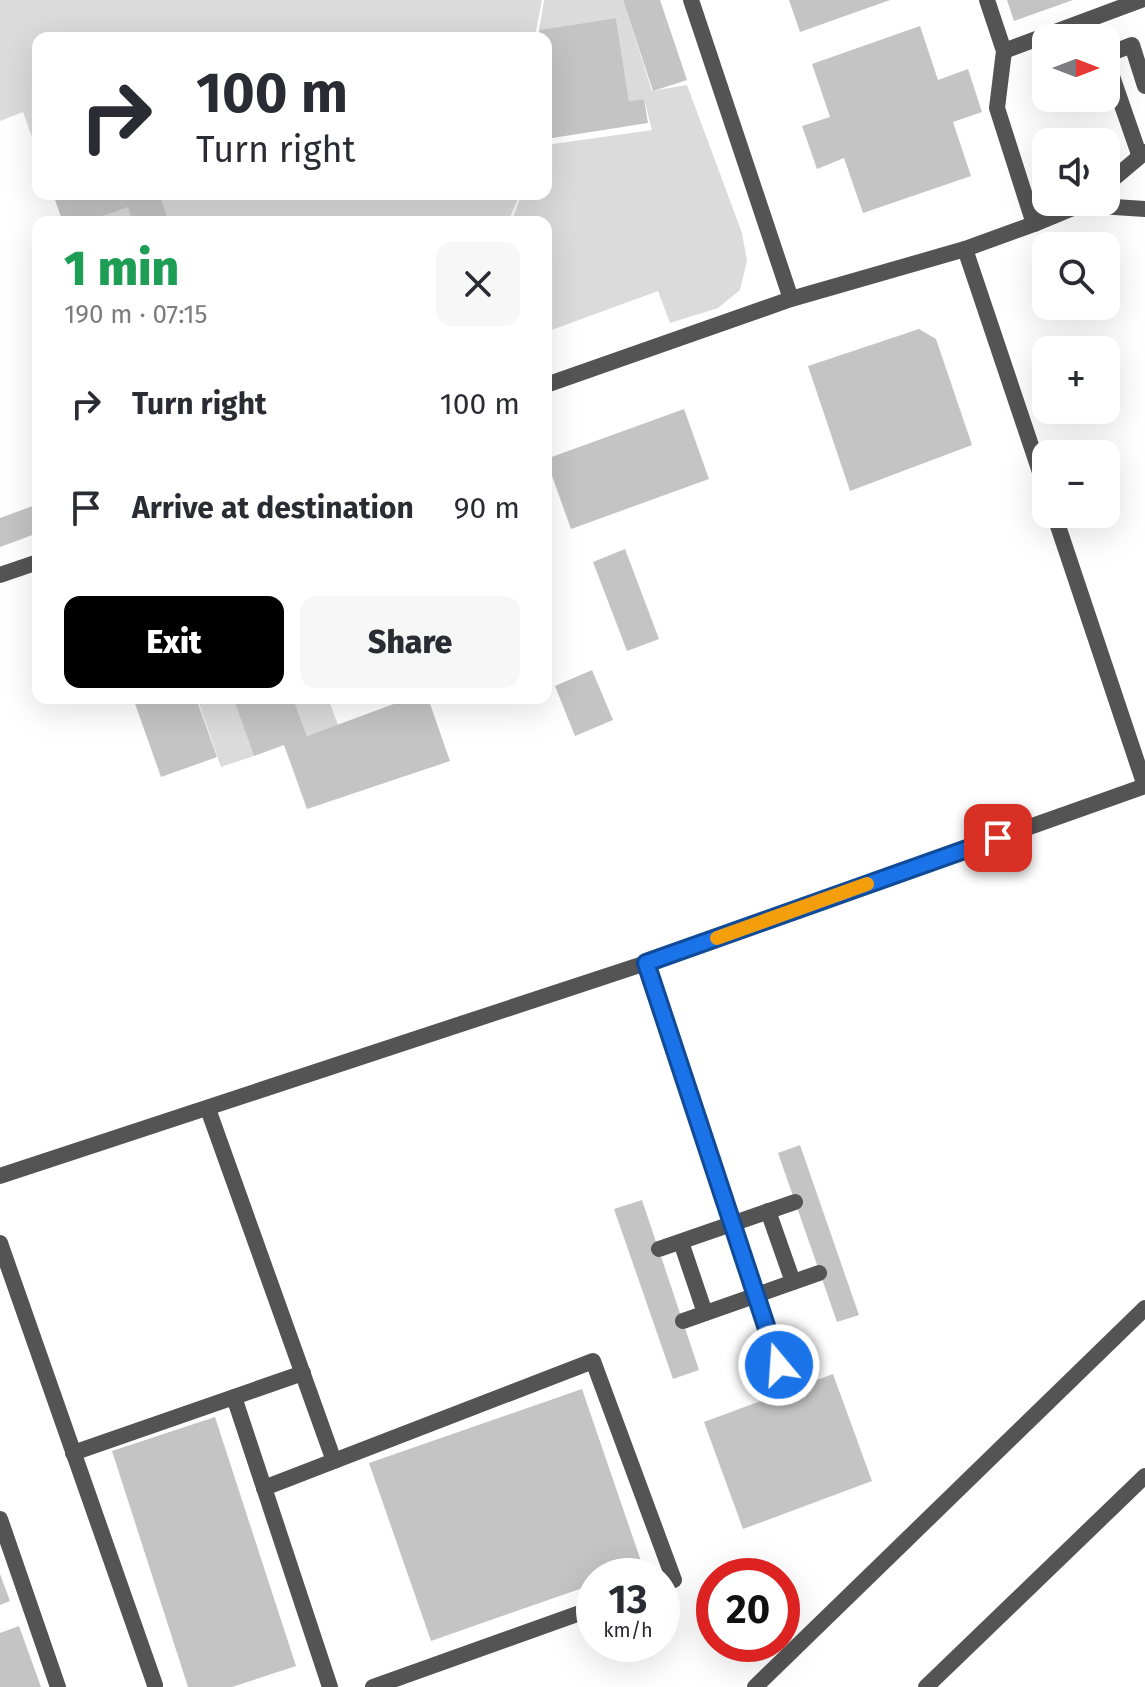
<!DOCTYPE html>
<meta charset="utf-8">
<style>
:root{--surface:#fff;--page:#f7f7f7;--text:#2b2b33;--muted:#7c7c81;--accent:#000}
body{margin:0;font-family:"Fira Sans",sans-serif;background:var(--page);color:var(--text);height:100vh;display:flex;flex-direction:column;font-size:30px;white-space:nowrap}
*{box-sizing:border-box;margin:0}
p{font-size:26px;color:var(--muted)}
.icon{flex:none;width:44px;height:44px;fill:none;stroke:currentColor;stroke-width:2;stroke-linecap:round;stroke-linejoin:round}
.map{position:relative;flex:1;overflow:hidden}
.details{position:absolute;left:32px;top:216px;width:520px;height:488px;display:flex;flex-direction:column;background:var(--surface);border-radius:16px;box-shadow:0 8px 32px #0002}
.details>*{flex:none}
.guide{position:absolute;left:32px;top:32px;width:520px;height:168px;border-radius:16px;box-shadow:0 8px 32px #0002;background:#fff;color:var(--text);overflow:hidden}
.needle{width:52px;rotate:90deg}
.buttons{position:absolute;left:1032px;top:24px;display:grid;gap:16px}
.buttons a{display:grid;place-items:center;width:88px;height:88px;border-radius:16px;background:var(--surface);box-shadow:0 8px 32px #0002;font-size:40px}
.speed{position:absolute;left:576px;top:1558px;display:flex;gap:16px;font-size:40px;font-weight:700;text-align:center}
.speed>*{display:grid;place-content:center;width:104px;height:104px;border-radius:50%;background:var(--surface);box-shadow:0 8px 32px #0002;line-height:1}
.speed small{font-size:20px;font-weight:400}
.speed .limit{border:12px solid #d22;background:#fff;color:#111}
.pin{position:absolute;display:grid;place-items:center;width:68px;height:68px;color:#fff;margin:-34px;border-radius:16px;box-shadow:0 4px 12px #0006}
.me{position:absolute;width:88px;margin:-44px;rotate:342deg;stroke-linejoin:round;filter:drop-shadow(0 0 6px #0008)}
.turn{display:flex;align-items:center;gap:28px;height:168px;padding:0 32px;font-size:36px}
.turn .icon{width:104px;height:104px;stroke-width:2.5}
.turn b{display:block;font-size:56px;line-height:68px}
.round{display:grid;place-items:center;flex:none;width:84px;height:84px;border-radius:16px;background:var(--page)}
.head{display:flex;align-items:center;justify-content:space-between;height:136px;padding:0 32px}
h1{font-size:48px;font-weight:800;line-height:60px;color:#1e9e55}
.button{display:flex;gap:16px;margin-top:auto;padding:16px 32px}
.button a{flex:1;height:92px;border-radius:16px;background:var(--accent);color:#fff;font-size:32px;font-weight:800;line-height:92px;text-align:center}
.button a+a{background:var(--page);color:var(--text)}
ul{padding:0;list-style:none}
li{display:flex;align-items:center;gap:24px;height:104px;padding:0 32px}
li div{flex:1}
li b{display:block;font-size:30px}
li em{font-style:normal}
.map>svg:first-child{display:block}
.green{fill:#dbdbdb}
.building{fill:#c4c4c4}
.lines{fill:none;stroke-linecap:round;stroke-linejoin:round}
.service{stroke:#545454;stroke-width:16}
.route-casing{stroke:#114b97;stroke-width:20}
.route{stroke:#1a73e8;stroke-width:14}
.slow{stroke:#f59e0b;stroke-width:14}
</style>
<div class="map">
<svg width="1145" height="1687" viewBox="0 0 1145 1687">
<rect width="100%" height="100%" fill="#fff"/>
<g class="green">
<polygon points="0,0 542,0 536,31 537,38 38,38 38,154 23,112 0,121"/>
<polygon points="544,0 623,0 652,91 687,85 742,233 747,261 740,290 718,308 670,323 658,291 546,332 546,222 511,222 522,194 546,194 546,145 652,130 644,99 629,101 616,18 539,30"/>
<polygon points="53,194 520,194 508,222 63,222"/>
<polygon points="197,698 233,698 254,756 221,767"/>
<polygon points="293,698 328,698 338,725 307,736"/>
</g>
<g class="building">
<polygon points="623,0 660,0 687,80 653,91"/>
<polygon points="789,0 890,0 800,32"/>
<polygon points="1007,0 1073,0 1014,21"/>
<polygon points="616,18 629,101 644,99 648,123 546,139 546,38 540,38 539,30"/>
<polygon points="920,26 938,80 968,69 982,112 953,122 971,176 863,213 844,158 817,169 802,126 830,117 812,64"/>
<polygon points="53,194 159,194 169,222 133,222 128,207 86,222 63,222"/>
<polygon points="919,329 936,339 972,445 850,491 808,366"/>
<polygon points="684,409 709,479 571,529 546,459"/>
<polygon points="38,504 38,533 0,547 0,518"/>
<polygon points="625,549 659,639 627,651 593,562"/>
<polygon points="592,670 613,720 575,736 555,686"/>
<polygon points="133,698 196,698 217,757 161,777"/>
<polygon points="233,698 293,698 307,736 410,698 428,698 450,761 307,809 284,745 254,756"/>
<polygon points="800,1145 859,1315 837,1322 778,1153"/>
<polygon points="642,1200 699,1370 673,1379 614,1209"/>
<polygon points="833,1374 872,1481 743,1529 704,1422"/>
<polygon points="582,1389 643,1567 616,1576 594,1576 594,1584 431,1641 369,1463"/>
<polygon points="215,1417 296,1666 232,1687 188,1687 112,1451"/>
<polygon points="0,1574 10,1601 0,1605"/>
<polygon points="19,1626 41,1687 0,1687 0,1633"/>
</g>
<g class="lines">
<g class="service">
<polyline points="691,0 791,299"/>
<polyline points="987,0 1004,51 997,108 1034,224 1087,202"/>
<polyline points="1004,51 1141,0"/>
<polyline points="1106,55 1132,45 1145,86"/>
<polyline points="1106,59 1139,154"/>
<polyline points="1106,185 1145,152"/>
<polyline points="1084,205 1145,209"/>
<polyline points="965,249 1034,224"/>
<polyline points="546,385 791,299 965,249 1046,490"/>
<polyline points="1054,514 1145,786"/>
<polyline points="0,575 38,562"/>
<polyline points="646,963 786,1388"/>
<polyline points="208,1109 334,1461"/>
<polyline points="0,1176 646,963 1145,786"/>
<polyline points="768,1211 793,1282"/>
<polyline points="681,1242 705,1313"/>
<polyline points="0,1243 155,1685"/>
<polyline points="659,1249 795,1202"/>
<polyline points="683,1321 819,1273"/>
<polyline points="234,1397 330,1687"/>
<polyline points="73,1453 303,1373"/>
<polyline points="264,1488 593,1361 674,1580 662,1584"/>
<polyline points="0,1519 58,1687"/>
<polyline points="373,1687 594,1608"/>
<polyline points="755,1687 1145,1308"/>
<polyline points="926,1687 1145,1476"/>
</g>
</g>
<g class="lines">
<defs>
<polyline id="route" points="779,1365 646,963 998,838"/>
</defs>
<use href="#route" class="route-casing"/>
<use href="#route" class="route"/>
<polyline class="slow" points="717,938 867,884"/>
</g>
</svg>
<div class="buttons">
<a><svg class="needle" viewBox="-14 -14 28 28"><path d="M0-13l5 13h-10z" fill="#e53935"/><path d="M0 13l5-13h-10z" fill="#7c7c81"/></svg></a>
<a><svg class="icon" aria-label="sound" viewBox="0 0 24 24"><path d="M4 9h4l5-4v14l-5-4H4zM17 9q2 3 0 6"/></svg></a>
<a><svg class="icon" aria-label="search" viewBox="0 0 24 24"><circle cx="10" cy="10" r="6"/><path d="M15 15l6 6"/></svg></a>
<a>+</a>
<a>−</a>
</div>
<div class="speed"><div>13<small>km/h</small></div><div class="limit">20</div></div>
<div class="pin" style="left:998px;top:838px;background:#d93025"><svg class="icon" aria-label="arrive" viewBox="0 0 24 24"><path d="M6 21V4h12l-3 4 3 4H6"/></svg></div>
<svg class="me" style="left:779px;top:1365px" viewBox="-20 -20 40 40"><circle r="17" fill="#1a73e8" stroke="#fff" stroke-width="3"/><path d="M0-11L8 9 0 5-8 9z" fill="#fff"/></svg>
<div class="guide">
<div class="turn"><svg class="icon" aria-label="right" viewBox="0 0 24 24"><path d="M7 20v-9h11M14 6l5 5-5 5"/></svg><div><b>100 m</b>Turn right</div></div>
</div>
<section class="details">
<div class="head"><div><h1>1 min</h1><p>190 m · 07:15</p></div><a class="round"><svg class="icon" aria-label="close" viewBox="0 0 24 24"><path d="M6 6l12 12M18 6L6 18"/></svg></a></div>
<ul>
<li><svg class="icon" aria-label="right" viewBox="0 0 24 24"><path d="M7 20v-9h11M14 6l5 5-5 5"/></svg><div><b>Turn right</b></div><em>100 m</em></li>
<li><svg class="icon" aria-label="arrive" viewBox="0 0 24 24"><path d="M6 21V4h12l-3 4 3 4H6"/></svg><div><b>Arrive at destination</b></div><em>90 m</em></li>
</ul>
<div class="button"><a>Exit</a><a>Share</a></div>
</section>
</div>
